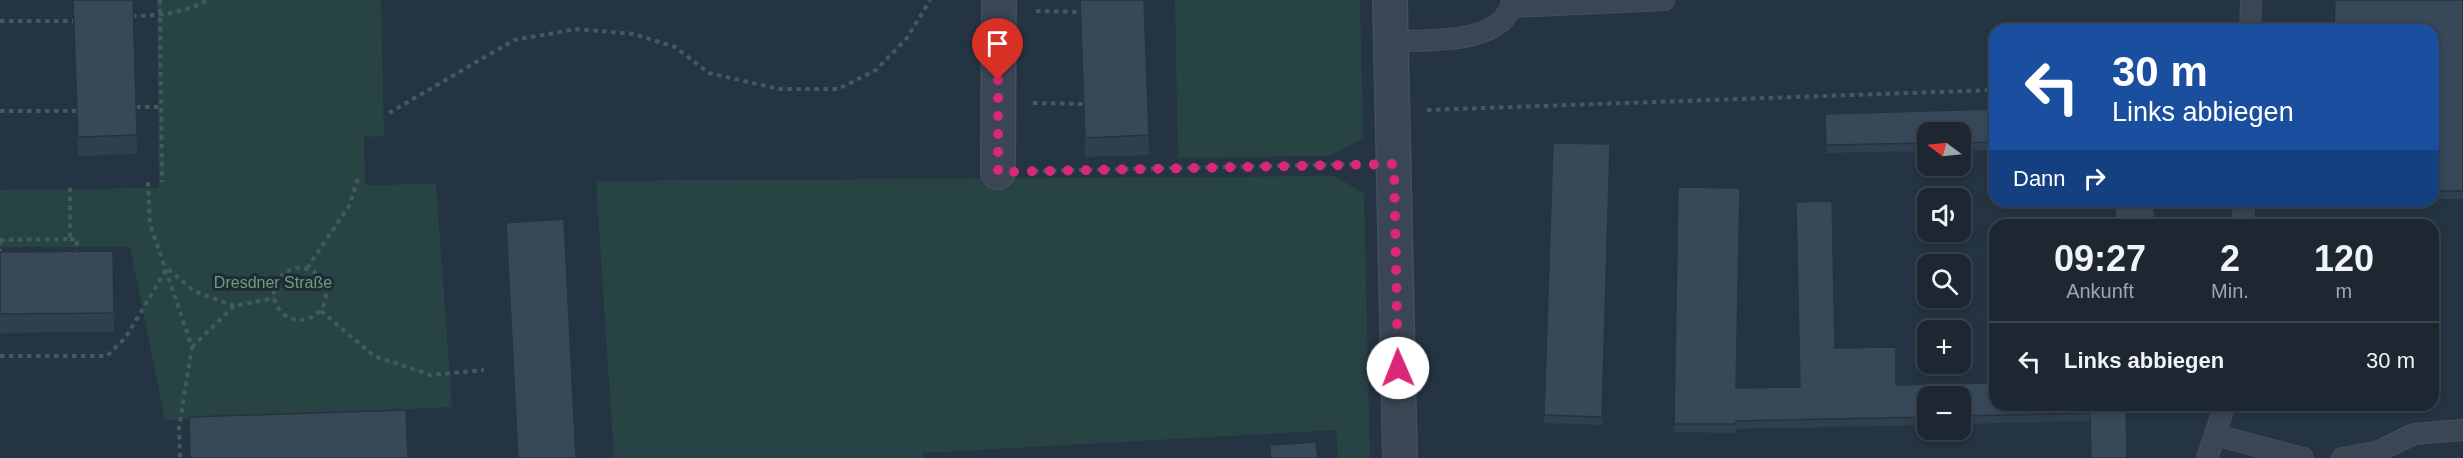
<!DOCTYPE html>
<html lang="de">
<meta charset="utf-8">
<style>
:root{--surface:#1c2732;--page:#252f3a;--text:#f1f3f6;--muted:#a0a5ac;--line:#3a444d}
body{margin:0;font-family:Helvetica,sans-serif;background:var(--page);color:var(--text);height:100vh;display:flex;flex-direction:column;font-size:22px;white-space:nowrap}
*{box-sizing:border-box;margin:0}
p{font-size:20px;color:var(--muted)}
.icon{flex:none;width:33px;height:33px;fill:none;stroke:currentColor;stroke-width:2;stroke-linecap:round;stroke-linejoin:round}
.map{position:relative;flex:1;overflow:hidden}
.sheet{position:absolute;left:1989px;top:219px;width:450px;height:192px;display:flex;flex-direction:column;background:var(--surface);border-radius:18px;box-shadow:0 3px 9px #0003,0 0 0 2px var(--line)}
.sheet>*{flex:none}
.top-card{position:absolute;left:1989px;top:24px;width:450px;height:183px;border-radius:18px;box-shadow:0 3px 9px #0003,0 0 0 2px var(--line);background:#1a4fa0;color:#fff;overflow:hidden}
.needle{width:39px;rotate:285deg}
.fabs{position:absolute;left:1917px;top:122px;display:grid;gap:12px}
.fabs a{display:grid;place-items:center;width:54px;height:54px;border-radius:12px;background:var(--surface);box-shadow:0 3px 9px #0003,0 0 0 2px var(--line);font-size:30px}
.pin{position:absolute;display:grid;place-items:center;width:51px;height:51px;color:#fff;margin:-62px -26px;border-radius:50% 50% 50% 0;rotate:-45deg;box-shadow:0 0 6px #0007}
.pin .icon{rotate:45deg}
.me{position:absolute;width:66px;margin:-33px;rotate:359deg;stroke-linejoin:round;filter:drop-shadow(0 0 4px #0008)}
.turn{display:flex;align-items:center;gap:21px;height:126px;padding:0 24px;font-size:27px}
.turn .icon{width:78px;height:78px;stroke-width:2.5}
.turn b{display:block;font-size:42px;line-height:51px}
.then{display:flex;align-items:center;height:57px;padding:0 24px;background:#0003;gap:12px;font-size:22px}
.eta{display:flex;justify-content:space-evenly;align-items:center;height:102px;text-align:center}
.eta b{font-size:36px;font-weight:600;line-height:42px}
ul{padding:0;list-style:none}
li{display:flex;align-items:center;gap:18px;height:78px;padding:0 24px;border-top:2px solid var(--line)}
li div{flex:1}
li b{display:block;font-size:22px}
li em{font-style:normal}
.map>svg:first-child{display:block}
.green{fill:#284344}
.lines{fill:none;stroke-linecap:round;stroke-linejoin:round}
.lane-casing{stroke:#444f5c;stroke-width:22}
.street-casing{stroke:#444f5c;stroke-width:36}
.path{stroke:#415b5c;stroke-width:4;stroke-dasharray:4.5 4.5;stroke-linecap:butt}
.lane{stroke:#3a4653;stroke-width:20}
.street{stroke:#3a4653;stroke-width:33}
.wall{fill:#2f3f4d}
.building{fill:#374959;stroke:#26333e;stroke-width:1.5}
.route{stroke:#db2777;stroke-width:10;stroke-dasharray:0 18}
.labels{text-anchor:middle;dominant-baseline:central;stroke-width:6;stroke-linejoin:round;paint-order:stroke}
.park-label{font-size:16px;fill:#6d9e75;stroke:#1f2b38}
</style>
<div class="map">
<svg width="2463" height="458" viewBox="0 0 2463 458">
<rect width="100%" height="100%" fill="#253443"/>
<g class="green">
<polygon points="157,0 381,0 384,136 364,137 365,185 436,184 452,407 165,420 130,247 0,247 0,190 159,188"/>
<polygon points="1175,0 1360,0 1363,138 1330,156 1178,158"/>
<polygon points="1335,176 1364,194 1370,458 1338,458 1336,430 922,453 922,458 614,458 596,181"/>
</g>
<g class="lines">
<defs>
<g id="lane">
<polyline points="1512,7 1664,0"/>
<polyline points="2250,30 2251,0"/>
<path d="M1391 41C1424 40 1507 46 1512 0"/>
<polyline points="2243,225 2244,201"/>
<polyline points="2215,435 2303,458"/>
<polyline points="2207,458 2225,405"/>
<polyline points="2342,458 2377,452 2414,434 2463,430"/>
</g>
<g id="street">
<polyline points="1390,0 1400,458"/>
<polyline points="998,172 999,0"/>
</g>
</defs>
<use href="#lane" class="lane-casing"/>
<use href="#street" class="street-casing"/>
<g class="path">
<polyline points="160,0 162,182"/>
<polyline points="1036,11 1080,12"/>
<path d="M132 16C159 16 184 13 208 0"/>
<polyline points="0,21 73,21"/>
<polyline points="1033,103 1084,104"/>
<polyline points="136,107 161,107"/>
<polyline points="1427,110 1995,90"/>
<polyline points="0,111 76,111"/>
<polyline points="389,113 514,40 577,29 634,34 675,47 709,73 779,89 838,89 876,70 907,38 930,0"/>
<polyline points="1034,171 1357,164"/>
<polyline points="148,182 150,224 192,347 179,428 180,458"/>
<polyline points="70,239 77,239 77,255"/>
<polyline points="0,240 70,239 70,183"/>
<polyline points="0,240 0,256"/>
<circle cx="300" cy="294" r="26"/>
<polyline points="307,268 349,206 358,179"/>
<polyline points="321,311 374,356 431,375 484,370"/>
<polyline points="192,347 234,306 274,298"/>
<polyline points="0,356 107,356 126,337 167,268 194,291 234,306"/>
</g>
<use href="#lane" class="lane"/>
<use href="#street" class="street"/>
</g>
<g class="wall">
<polygon points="73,0 133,0 137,154 78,156"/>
<polygon points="1079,0 1144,0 1149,155 1085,157"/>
<polygon points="2463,0 2463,199 2433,199 2433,30"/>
<polygon points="1995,109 1995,150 1960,151 1960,132 1928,132 1928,151 1826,153 1825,114"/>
<polygon points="1553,143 1610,144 1602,425 1544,423"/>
<polygon points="1678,187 1737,388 1800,387 1835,348 1896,385 2126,405 2090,421 1960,424 1960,396 1928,396 1928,425 1736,429 1736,433 1674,432"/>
<polygon points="506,223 576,458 517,458 506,242"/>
<polygon points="0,252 114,313 114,332 0,333"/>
</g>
<g class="building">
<polygon points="73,0 133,0 137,135 78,137"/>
<polygon points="1080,0 1144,0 1149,135 1085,138"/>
<polygon points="2335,0 2463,0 2463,191 2433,191 2433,30 2334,30"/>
<polygon points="1995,109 1995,142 1960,143 1960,132 1928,132 1928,143 1826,145 1825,114"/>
<polygon points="1553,143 1610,144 1602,417 1544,415"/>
<polygon points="1678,187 1740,188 1736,388 1800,387 1796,202 1832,201 1835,348 1896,347 1896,385 1995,383 1995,405 2126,405 2127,458 2091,458 2090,413 1960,416 1960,396 1928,396 1928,417 1736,421 1736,424 1674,424"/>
<polygon points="2115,201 2154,201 2155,225 2115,225"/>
<polygon points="564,219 576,458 518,458 506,223"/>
<polygon points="113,251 114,313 0,314 0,252"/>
<polygon points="406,410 408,458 190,458 189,417"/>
<polygon points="1316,442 1318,458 1270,458 1270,445"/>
</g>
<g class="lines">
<polyline class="route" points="998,80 998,172 1394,164 1398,368"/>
</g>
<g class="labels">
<g class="park-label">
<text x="273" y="282">Dresdner Straße</text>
</g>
</g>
</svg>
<div class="fabs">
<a><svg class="needle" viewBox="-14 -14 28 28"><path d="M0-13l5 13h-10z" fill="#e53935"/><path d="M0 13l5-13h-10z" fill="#a0a5ac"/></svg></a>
<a><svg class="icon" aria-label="sound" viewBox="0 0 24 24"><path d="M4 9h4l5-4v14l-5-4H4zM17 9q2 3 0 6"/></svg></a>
<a><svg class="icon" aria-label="search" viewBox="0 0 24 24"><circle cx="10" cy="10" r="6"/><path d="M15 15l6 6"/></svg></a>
<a>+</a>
<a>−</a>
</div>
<div class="pin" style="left:998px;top:80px;background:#d93025"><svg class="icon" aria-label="arrive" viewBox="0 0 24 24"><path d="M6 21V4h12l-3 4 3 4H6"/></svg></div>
<svg class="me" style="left:1398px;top:368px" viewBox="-20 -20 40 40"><circle r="19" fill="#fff"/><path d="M0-13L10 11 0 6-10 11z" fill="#db2777"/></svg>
<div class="top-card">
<div class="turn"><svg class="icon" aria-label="left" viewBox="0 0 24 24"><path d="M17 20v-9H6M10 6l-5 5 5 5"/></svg><div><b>30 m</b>Links abbiegen</div></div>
<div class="then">Dann<svg class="icon" aria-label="right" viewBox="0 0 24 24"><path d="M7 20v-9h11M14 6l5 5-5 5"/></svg></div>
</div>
<section class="sheet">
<div class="eta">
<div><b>09:27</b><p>Ankunft</p></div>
<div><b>2</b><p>Min.</p></div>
<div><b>120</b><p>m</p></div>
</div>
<ul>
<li><svg class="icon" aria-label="left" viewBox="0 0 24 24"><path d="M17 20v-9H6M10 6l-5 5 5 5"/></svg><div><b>Links abbiegen</b></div><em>30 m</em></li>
</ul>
</section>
</div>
